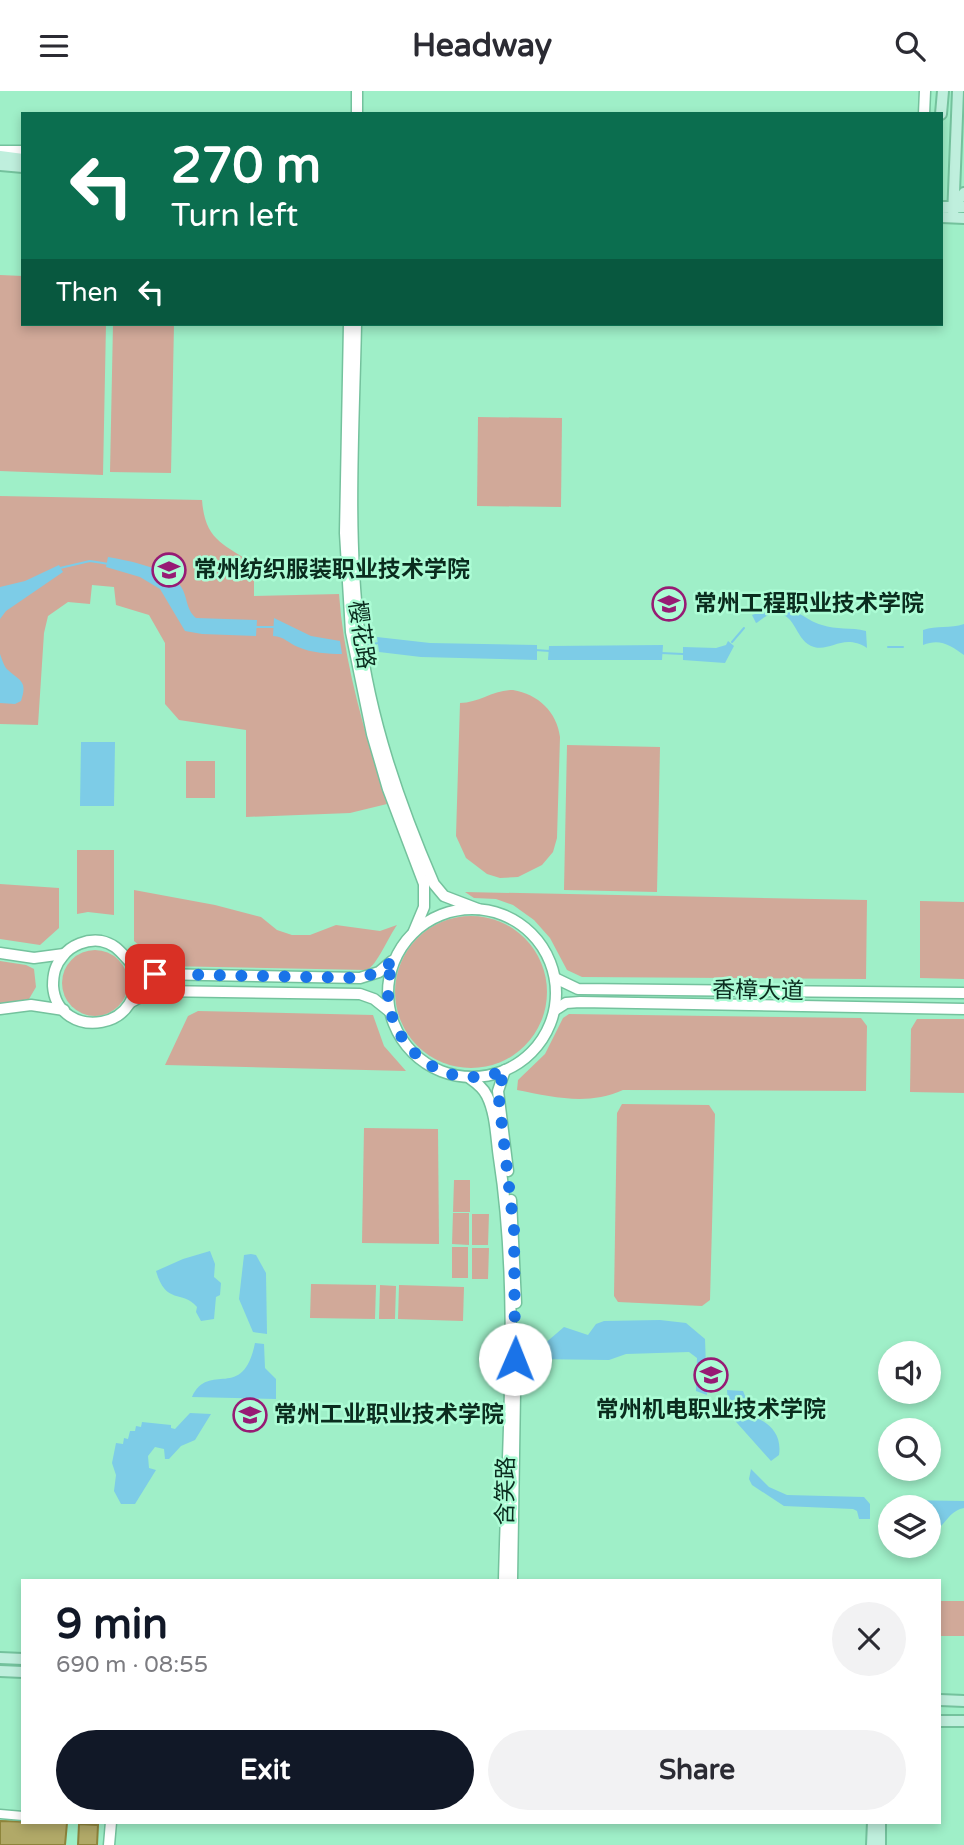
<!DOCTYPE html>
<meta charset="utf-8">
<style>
:root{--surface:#fff;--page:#f2f2f3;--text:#2b2b33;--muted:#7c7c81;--accent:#111827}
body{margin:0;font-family:"Varela Round","Noto Sans SC",sans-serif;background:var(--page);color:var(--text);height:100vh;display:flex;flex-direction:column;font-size:26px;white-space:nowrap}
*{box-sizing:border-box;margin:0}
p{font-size:23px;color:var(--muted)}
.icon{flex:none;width:38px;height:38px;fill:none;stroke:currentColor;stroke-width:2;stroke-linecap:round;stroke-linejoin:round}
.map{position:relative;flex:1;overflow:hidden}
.details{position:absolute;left:21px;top:1488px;width:920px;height:245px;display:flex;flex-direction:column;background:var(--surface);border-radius:0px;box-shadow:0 4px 10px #0003}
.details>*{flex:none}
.guide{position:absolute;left:21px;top:21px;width:922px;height:214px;border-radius:0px;box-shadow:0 4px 10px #0003;background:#0b6e4f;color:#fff;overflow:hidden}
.fabs{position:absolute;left:878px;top:1250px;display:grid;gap:14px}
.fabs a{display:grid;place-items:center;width:63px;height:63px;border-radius:50%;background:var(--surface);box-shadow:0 4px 10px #0003;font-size:35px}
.pin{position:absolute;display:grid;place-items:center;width:60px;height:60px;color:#fff;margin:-30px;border-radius:14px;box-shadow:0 4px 10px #0006}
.me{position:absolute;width:77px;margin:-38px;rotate:1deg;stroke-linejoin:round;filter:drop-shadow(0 0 5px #0008)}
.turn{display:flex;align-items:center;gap:24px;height:147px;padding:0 35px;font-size:32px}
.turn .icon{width:91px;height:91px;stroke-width:2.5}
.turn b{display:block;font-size:49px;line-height:60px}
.then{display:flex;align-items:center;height:66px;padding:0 35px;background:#0003;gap:14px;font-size:26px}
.round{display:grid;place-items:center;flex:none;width:74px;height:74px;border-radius:37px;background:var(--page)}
.overview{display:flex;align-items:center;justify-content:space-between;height:119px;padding:0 35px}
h1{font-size:42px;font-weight:800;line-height:52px;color:var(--accent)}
.button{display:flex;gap:14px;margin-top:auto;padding:14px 35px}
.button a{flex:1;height:80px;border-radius:42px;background:var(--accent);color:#fff;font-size:28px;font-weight:800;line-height:80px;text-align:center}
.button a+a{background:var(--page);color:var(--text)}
header{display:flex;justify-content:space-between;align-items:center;height:91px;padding:0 35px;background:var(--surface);font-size:32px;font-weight:800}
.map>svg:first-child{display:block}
.green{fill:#d1a999}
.water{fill:#7dcce7}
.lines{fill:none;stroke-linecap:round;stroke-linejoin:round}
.stream{stroke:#7dcce7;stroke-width:2}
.building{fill:#b1a968;stroke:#8d843b;stroke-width:2}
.minor-casing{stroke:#74c29d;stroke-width:11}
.tertiary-casing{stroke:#74c29d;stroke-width:13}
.secondary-casing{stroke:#74c29d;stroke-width:14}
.minor{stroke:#fff;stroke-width:8}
.tertiary{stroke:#fff;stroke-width:10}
.secondary{stroke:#bfefdd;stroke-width:10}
.route{stroke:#1a73e8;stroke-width:12;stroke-dasharray:0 21.6}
.labels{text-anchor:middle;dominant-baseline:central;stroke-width:5;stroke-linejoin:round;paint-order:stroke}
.poi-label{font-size:23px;font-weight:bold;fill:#0a2c1e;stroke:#acfcd5;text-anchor:start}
.street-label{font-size:23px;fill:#0a2c1e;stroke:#acfcd5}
</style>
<header><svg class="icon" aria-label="menu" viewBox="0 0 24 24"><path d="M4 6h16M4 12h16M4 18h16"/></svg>Headway<svg class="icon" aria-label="search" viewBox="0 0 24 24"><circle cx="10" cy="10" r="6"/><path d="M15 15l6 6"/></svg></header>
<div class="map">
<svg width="964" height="1754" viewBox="0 0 964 1754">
<rect width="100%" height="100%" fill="#9fefc8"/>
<g class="green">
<polygon points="0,184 23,185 23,233 106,233 103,384 0,380"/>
<polygon points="113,233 174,233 171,382 110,381"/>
<polygon points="478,326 562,327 561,416 477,415"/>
<path d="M0 405 202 409C205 449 223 453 254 473V505L339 503C344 574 366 645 387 713L350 722 246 726V639L179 629 165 613V552L149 524 116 514 114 496 92 494 90 513 68 511 48 525 44 542 38 634 0 633Z"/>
<path d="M513 599C538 603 557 621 560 646L557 747 553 761 542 774 518 786 500 787 487 783 466 767 456 745 460 612C479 612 493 599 513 599Z"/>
<polygon points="567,654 660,656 657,801 564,799"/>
<rect x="186" y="670" width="29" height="37"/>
<polygon points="77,759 114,759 114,824 88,821 77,823"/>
<polygon points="0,793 59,797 59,837 40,854 0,848"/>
<path d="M134 799 215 814 261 826 277 839 292 844H310L336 834 380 840 397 834C389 845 377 874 367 879L164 875 134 850Z"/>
<polygon points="465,801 867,809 866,888 582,886 567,879 550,847 534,829 513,814 496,808 474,807"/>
<polygon points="920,810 964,811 964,888 920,887"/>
<circle cx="471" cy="901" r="76"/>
<circle cx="95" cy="892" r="33"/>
<polygon points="0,870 26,874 34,878 36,896 29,908 0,913"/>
<polygon points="198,920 373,924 384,955 406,980 165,974 188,925"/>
<path d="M569 923 861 927 867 935 866 1000 623 999C587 1015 554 1006 517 999L518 989 545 963 563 927Z"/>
<polygon points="917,928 964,928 964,1002 910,1001 911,938"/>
<polygon points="622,1013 709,1014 715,1023 710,1209 702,1215 618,1211 614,1205 617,1022"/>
<polygon points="364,1037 438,1038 439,1153 362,1152"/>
<polygon points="454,1089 470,1089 470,1121 453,1121"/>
<polygon points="453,1122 469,1122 469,1154 452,1153"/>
<polygon points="472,1123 489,1123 488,1154 472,1154"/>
<rect x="452" y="1156" width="16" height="31"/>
<polygon points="472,1157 489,1157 488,1188 472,1188"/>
<polygon points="311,1193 376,1194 375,1228 310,1227"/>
<polygon points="380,1194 396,1195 395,1228 379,1228"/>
<polygon points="399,1194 464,1196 463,1230 398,1228"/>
<rect x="940" y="1510" width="24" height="35"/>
</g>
<g class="water">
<path d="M108 466C129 470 164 476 179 493 188 503 185 518 196 527L257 529 256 545 202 543 185 540 160 498 140 486 106 476Z"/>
<polygon points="59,474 63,481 6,520 0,528 0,496 25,490"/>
<path d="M776 516C797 516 804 529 822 534 836 539 851 536 866 540L867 557C843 542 831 561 814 556 793 550 797 516 769 524 763 526 759 531 756 532L752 524Z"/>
<path d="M274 527 311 545 340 550 342 563C328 563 312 562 298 556 288 552 285 546 273 545Z"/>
<path d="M964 533V564C950 554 940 547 923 554V539C937 534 950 538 964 533Z"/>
<polygon points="377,546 430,552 537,554 537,569 421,566 379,561"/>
<polygon points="728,550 734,555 725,572 683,569 683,556 716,557 726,554"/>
<polygon points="663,554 662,569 548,569 549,555"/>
<path d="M0 563C2 568 4 576 8 579 20 590 28 590 21 610L15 613 0 612Z"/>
<polygon points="81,651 115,651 114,715 80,715"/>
<path d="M210 1160 215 1173 214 1186 221 1192 220 1204 216 1206 214 1228 201 1230 196 1221 197 1216C182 1198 166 1215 156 1180L183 1168Z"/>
<polygon points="251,1163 256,1164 266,1182 267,1243 253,1241 239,1208 244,1164"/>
<polygon points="660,1229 686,1232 705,1248 707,1304 696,1300 697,1267 689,1261 626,1263 609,1269 531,1268 532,1259 543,1254 564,1236 588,1244 596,1233 604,1230"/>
<path d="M255 1252 264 1253 265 1277 276 1288V1308L192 1306C209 1269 243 1312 255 1252Z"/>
<path d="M727 1299 743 1300 754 1326C771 1332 782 1345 779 1364L771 1370 729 1323Z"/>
<polygon points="190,1322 211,1323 195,1349 181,1355 169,1368 165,1368 164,1358 155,1356 148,1365 149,1377 156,1379 135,1413 121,1413 114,1400 116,1384 112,1372 116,1352 123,1353 124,1347 128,1348 130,1340 135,1340 136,1335 141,1336 142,1331 171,1334 171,1337 175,1338"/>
<polygon points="751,1378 769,1396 787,1404 864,1406 870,1413 870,1428 859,1428 857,1420 853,1418 784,1415 752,1394 749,1388"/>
<path d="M899 1409 964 1410V1417C947 1420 945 1438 929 1443V1416H891L894 1410Z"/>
</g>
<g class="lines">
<g class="stream">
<polyline points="60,477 90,470 109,473"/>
<polyline points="256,536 275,536"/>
<polyline points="732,551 744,537"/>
<polyline points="364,554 379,552"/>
<polyline points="888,556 903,556"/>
<polyline points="535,559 550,560"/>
<polyline points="661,562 683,563"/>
</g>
</g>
<g class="building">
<polygon points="0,1730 67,1732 65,1754 0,1754"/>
<polygon points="79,1733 98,1734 97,1754 78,1754"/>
</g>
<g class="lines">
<defs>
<polyline id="minor" points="0,1723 23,1725"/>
<g id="tertiary">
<polyline points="357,23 357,0"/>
<polyline points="924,23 925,0"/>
<polyline points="0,60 23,60"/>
<polyline points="349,233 345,442 351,541 372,643 388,698 424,793 424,816 414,840"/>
<path d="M356 233C354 335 347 438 359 540 370 628 399 712 434 793L444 805 478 818"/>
<circle cx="472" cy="902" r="84"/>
<polyline points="0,862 34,867 64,863"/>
<path d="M132 873C153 941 57 952 53 895 53 883 55 874 63 865 71 854 87 848 101 850 116 853 121 862 131 872 137 878 147 880 155 883L360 887 379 881 392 870"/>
<polyline points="555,887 578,898 964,902"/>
<polyline points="131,911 144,904 158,900 360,903 374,908 389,920"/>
<polyline points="0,918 31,914 64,919"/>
<polyline points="555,919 566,912 580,911 964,918"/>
<polyline points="505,979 498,1000 508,1080"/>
<path d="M468 986C475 991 483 996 487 1005 496 1023 496 1047 499 1067 520 1202 507 1352 504 1489"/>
<polyline points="511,1109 516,1212"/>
<polyline points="512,1489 515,1301"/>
<polyline points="109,1754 111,1731"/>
</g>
<g id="secondary">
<polyline points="941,23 943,0"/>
<polyline points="0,65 23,68"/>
<polyline points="0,74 23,76"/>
<polyline points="942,116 964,116"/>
<polyline points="953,116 964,102"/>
<polyline points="942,126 964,127"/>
<polyline points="953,126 958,0"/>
<polyline points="0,1567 23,1568"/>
<polyline points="0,1580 23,1581"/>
<polyline points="940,1609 964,1610"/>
<polyline points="940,1630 964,1630"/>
<polyline points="872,1754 873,1731"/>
<polyline points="880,1754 880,1731"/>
</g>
</defs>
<use href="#minor" class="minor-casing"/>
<use href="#tertiary" class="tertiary-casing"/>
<use href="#secondary" class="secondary-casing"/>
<use href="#minor" class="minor"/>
<use href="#tertiary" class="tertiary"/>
<use href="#secondary" class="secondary"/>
</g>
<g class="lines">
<path class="route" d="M155 883 360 887 379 881 394 869C367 937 436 1009 505 979L498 1000 514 1139 515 1268"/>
</g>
<defs>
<symbol id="university-ring" viewBox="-11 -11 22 22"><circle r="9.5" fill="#acfcd5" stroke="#971b74" stroke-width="1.5"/><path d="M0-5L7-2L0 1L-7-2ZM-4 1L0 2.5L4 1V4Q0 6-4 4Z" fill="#971b74"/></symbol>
</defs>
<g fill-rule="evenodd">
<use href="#university-ring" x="150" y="460" width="38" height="38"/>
<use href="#university-ring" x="650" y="494" width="38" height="38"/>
<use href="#university-ring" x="692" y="1265" width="38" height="38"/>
<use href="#university-ring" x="231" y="1305" width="38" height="38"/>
</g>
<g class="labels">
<g class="poi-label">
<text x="194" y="479">常州纺织服装职业技术学院</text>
<text x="694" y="513">常州工程职业技术学院</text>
<text x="711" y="1319" text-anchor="middle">常州机电职业技术学院</text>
<text x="274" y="1324">常州工业职业技术学院</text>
</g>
<g class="street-label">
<text transform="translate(361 544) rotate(82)">樱花路</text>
<text transform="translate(758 900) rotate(1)">香樟大道</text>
<text transform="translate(506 1400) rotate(-89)">含笑路</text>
</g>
</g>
</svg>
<div class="fabs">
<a><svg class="icon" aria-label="sound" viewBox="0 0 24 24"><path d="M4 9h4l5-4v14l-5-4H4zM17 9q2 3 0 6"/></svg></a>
<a><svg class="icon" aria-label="search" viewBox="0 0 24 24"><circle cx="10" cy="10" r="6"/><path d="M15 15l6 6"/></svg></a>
<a><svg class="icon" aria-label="layers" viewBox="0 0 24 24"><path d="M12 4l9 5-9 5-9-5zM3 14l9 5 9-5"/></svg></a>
</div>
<div class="pin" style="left:155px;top:883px;background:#d93025"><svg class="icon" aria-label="arrive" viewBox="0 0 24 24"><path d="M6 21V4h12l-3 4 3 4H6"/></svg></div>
<svg class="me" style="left:515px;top:1268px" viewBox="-20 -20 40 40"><circle r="19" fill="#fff"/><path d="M0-13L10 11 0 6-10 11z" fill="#1a73e8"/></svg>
<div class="guide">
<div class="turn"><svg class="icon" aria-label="left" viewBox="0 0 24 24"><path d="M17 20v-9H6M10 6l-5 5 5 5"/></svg><div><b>270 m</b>Turn left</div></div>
<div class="then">Then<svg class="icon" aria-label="left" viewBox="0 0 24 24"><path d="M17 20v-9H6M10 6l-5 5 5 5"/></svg></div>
</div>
<section class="details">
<div class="overview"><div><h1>9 min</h1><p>690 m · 08:55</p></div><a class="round"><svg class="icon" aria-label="close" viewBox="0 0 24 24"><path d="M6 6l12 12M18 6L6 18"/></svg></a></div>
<div class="button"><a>Exit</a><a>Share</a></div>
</section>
</div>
